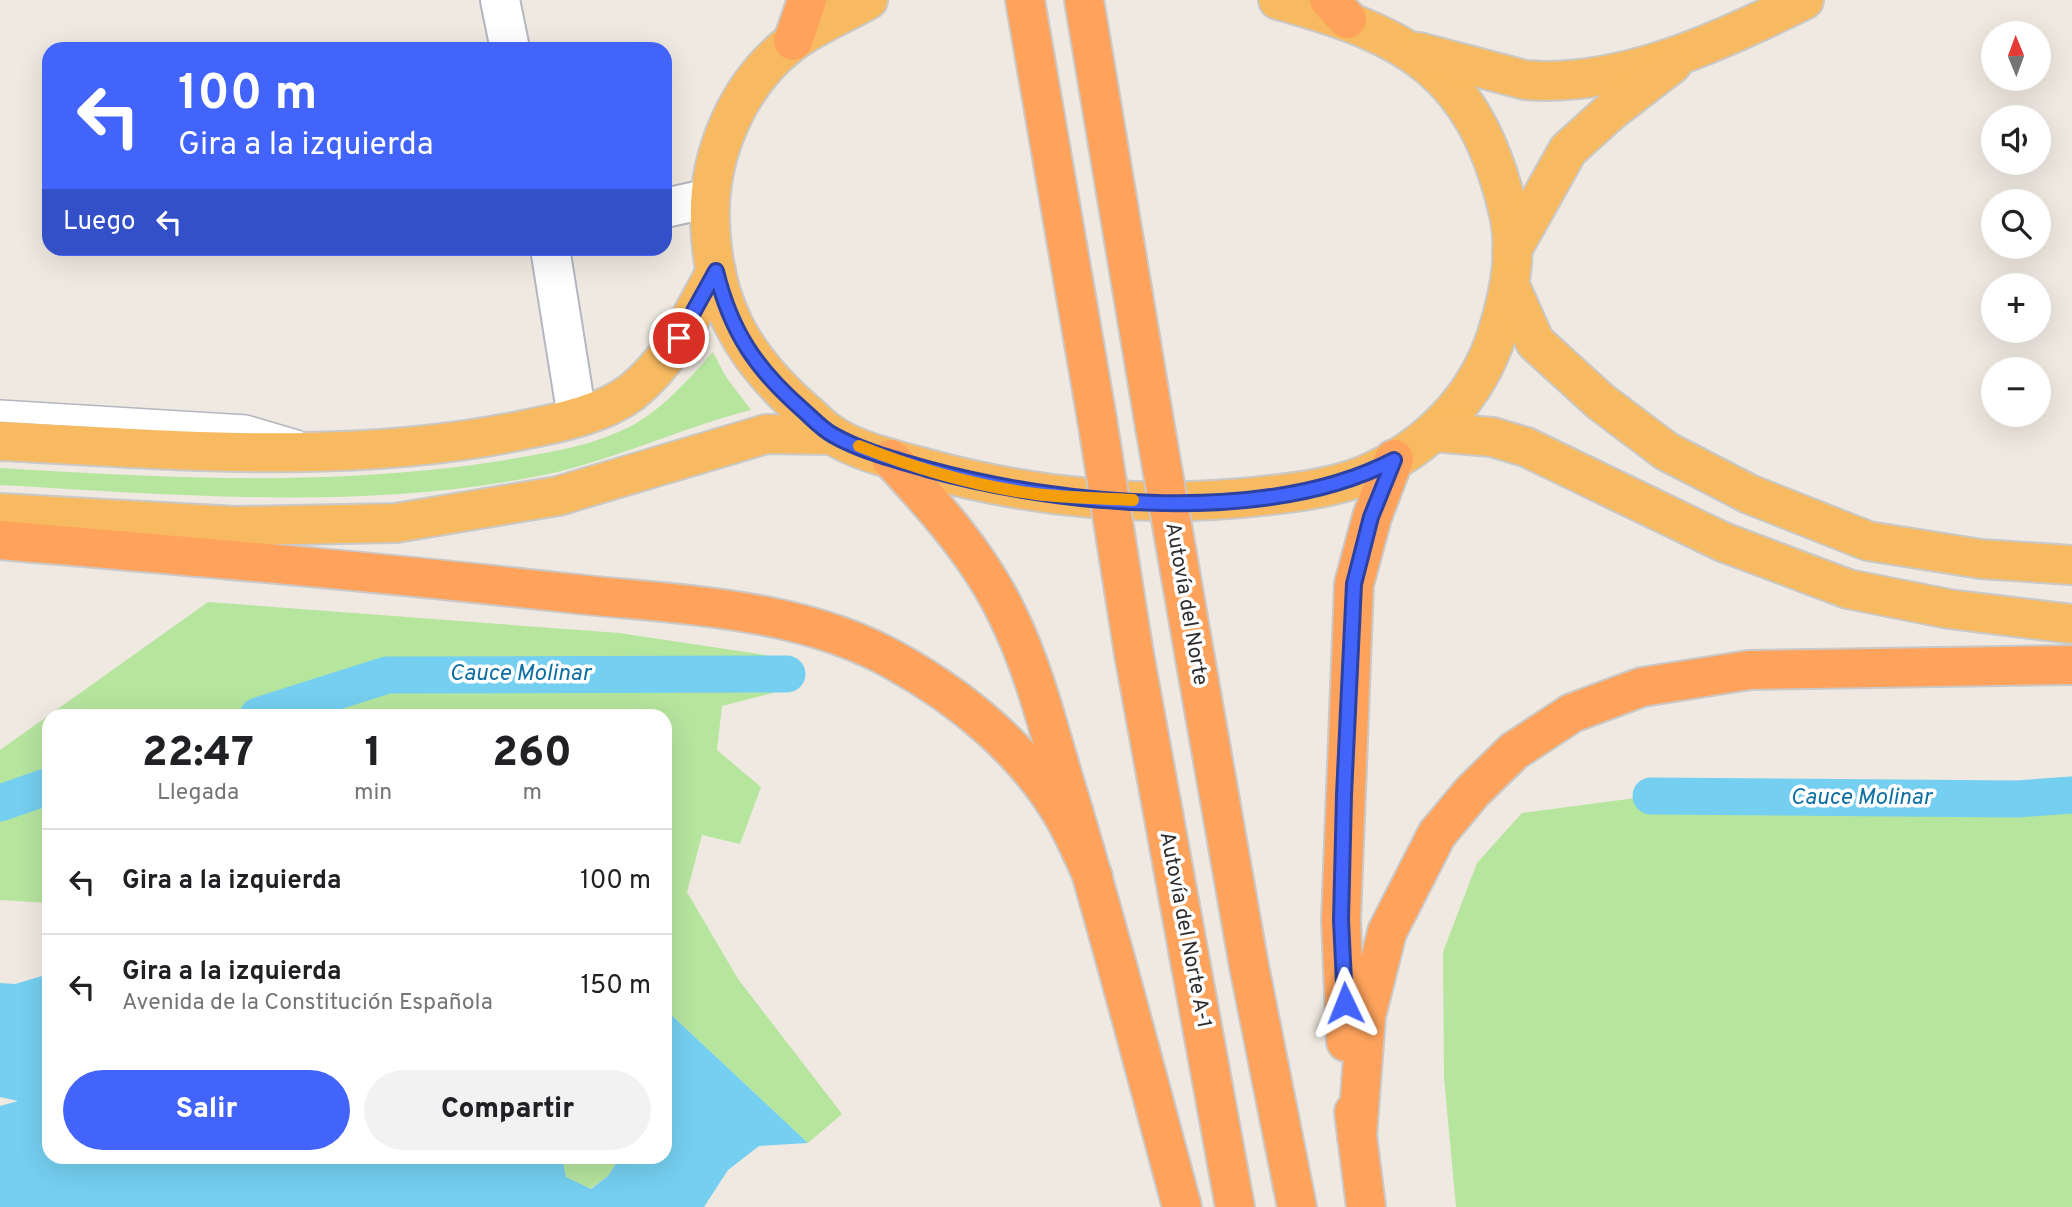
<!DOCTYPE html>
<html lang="es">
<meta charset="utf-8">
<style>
:root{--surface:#fff;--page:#f2f2f2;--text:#202124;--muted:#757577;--line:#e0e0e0;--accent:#4264fb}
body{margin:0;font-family:Overpass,sans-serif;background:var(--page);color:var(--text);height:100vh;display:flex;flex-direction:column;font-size:26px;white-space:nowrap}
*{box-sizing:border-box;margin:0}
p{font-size:23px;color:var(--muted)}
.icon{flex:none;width:38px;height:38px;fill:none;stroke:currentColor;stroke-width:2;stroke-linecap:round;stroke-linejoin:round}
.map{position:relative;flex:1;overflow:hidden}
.sheet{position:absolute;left:42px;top:709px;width:630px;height:455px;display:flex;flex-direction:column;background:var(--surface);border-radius:21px;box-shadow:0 7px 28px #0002}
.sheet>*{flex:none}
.banner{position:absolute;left:42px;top:42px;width:630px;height:214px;border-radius:21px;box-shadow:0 7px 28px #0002;background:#4264fb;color:#fff;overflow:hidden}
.needle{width:46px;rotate:359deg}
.controls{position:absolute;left:1981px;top:21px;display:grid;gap:14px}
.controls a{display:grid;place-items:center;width:70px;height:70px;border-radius:50%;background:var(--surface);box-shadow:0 7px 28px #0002;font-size:35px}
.pin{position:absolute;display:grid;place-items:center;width:60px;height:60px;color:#fff;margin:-30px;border:4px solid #fff;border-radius:50%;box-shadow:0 2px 7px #0007}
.me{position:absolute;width:77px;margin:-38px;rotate:358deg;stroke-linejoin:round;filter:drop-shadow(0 0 5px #0008)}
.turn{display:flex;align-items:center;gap:24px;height:147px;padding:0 21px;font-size:32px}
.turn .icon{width:91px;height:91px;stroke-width:2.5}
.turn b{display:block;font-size:49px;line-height:60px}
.then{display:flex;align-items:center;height:66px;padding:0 21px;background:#0003;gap:14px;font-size:26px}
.eta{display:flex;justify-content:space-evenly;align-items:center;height:119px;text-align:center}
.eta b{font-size:42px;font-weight:800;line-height:49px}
.cta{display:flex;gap:14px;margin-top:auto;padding:14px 21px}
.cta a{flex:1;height:80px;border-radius:42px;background:var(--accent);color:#fff;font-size:28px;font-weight:800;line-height:80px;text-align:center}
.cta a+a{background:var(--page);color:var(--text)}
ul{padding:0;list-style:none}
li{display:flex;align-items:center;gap:21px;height:105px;padding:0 21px;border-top:2px solid var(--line)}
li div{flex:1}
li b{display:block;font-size:26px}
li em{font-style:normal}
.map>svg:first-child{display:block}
.green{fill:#b6e59e}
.water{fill:#75cff0}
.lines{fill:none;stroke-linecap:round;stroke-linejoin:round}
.canal{stroke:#75cff0;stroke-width:37}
.service-casing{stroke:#b4b7c1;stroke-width:24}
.minor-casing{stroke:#b4b7c1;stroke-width:42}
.trunk-casing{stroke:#c9c9c9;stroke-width:42}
.motorway-casing{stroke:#c9c9c9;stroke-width:42}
.service{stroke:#fff;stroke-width:21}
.minor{stroke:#fff;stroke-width:38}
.trunk{stroke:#f8ba60;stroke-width:38}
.motorway{stroke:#ffa35c;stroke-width:38}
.motorway-bridge-casing{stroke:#c9c9c9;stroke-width:42;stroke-linecap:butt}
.motorway-bridge{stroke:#ffa35c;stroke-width:38}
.route-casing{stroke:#2b41a3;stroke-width:18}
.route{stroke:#4264fb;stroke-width:12}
.slow{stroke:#f59e0b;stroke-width:12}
.labels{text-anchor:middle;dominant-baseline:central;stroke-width:7;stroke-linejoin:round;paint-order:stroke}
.street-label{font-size:21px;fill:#2e2e2e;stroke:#fff}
.water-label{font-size:23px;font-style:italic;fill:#0d6fa3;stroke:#fff}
</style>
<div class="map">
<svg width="2072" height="1207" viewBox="0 0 2072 1207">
<rect width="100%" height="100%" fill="#efe9e1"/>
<g class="green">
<path d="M713 352 726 377 751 410C676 429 605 465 528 478 355 510 175 495 0 485V468C165 478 329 487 493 462 539 454 589 448 631 426 663 409 689 379 713 352Z"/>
<polygon points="208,602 619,633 766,655 773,693 722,706 717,750 761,787 740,844 702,835 687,892 738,979 842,1114 808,1143 665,1009 665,716 49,716 49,903 0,900 0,750"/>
<polygon points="2072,795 2072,1207 1456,1207 1444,1077 1443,952 1477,863 1522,813 1651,796 2017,799"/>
<polygon points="562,1157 620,1157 608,1176 590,1189 566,1177"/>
</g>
<polygon class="water" points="49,974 49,1157 562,1157 566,1177 591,1189 608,1176 620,1157 665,1157 665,1009 808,1143 759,1146 728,1170 704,1207 0,1207 0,1106 18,1101 0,1097 0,983 15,984"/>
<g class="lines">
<g class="canal">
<polyline points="258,716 387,675 787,674"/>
<polyline points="1651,796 2017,799 2072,795"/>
<polyline points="0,803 49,786"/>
</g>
<defs>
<polyline id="service" points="0,411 246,426 297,441"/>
<g id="minor">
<polyline points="500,0 510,49"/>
<polyline points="665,208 710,198"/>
<polyline points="550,248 577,417"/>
</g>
<g id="trunk">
<path d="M868 0C843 14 814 26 791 43 738 84 708 154 710 220 712 303 742 357 804 411 813 418 821 428 831 434 856 451 892 459 921 467 1035 499 1153 509 1270 495 1301 492 1336 487 1365 475 1428 448 1478 397 1498 331 1510 291 1518 252 1508 210 1474 70 1409 36 1278 0"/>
<path d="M1419 52 1525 80C1620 88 1721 41 1804 0"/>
<polyline points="1512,250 1568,150 1611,111 1672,64"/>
<polyline points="1511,288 1535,342 1601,402 1666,451 1749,494 1868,541 1981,559 2072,565"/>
<polyline points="1433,432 1492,437 1526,447 1723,542 1848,589 1949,609 2072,624"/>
<path d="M0 441C176 450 354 466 528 429 562 422 603 414 632 392 672 360 692 315 716 271"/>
<polyline points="0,513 236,526 396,523 558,496 766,434 832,435"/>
</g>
<g id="motorway">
<polyline points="1025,0 1097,419"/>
<polyline points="1084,0 1155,427"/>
<polyline points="1329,0 1347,19"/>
<polyline points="793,41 807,0"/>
<path d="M891 459C935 507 980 556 1008 616 1036 673 1050 736 1069 797 1110 933 1145 1070 1182 1207"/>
<path d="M0 540C189 556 379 572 567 593 677 605 799 606 897 662 963 699 1026 751 1064 817 1075 836 1084 857 1093 877"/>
<polyline points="1134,654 1235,1207"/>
<polyline points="1195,658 1249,966 1297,1207"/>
<polyline points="1346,1042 1341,920 1354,584 1372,517 1394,459"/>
<polyline points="1354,1112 1366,1207"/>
<polyline points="1357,1137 1366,1016 1387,932 1437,834 1473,791 1514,751 1572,713 1642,687 1749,670 2072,665"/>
</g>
</defs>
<use href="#service" class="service-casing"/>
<use href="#minor" class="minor-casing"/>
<use href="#trunk" class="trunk-casing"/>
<use href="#motorway" class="motorway-casing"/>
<use href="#service" class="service"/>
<use href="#minor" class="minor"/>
<use href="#trunk" class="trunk"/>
<use href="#motorway" class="motorway"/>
<defs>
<g id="motorway-bridge">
<polyline points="1097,419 1134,654"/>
<polyline points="1155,427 1195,658"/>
</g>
</defs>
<use href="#motorway-bridge" class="motorway-bridge-casing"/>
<use href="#motorway-bridge" class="motorway-bridge"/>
</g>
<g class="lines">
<defs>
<path id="route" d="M679 338 716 271C731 333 757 370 804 411 813 419 822 429 833 435 861 451 896 460 927 469 1062 506 1267 526 1394 460L1371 517 1354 584 1344 795 1341 920 1345 1003"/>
</defs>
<use href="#route" class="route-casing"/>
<use href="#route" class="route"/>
<path class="slow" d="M859 446C914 468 976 486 1036 494 1068 498 1101 498 1133 500"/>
</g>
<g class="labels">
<g class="street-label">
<text transform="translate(1186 604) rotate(80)">Autovía del Norte</text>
<text transform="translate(1185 930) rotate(79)">Autovía del Norte A-1</text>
</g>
<g class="water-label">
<text x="520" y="674">Cauce Molinar</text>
<text x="1861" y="798">Cauce Molinar</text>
</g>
</g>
</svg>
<div class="controls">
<a><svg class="needle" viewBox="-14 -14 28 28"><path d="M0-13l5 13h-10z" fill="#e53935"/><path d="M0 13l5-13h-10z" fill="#757577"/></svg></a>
<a><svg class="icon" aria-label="sound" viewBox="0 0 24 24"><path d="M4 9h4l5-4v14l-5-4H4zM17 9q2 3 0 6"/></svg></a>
<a><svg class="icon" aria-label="search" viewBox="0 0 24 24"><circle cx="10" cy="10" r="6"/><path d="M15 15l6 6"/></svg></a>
<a>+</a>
<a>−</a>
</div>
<div class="pin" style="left:679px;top:338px;background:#d93025"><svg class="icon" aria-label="arrive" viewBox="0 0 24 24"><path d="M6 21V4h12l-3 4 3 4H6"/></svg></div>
<svg class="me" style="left:1345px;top:1003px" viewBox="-20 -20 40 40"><path d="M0-17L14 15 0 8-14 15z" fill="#4264fb" stroke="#fff" stroke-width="4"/></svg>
<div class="banner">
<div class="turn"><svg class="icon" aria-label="left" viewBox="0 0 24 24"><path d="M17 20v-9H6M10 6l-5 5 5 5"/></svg><div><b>100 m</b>Gira a la izquierda</div></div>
<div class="then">Luego<svg class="icon" aria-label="left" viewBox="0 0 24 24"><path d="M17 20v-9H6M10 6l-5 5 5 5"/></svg></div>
</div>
<section class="sheet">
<div class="eta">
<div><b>22:47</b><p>Llegada</p></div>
<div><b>1</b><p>min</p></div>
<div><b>260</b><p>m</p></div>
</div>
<ul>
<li><svg class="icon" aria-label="left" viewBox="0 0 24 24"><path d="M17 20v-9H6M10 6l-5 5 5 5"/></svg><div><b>Gira a la izquierda</b></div><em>100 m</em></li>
<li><svg class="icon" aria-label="left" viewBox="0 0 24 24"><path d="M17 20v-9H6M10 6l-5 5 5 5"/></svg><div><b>Gira a la izquierda</b><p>Avenida de la Constitución Española</p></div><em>150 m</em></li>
</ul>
<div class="cta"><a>Salir</a><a>Compartir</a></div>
</section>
</div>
